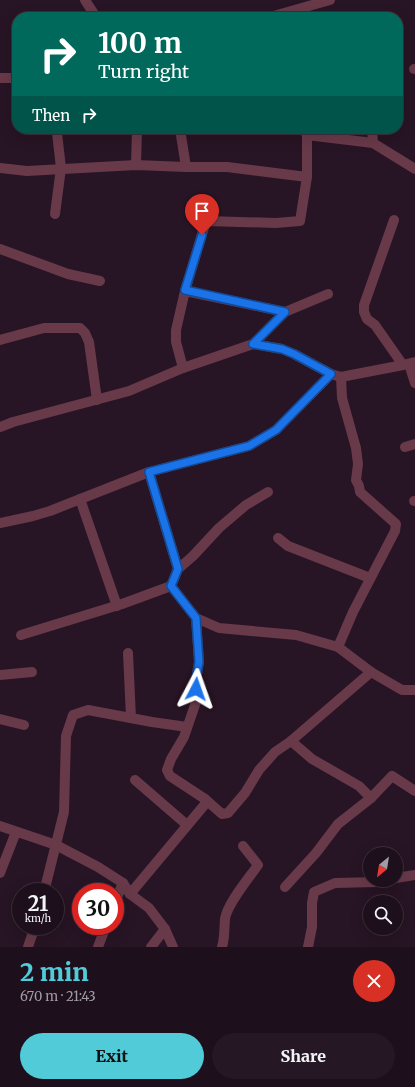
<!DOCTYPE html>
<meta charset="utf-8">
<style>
:root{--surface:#1d0f1b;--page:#251824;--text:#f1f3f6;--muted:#a09ca3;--line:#3b2f3a;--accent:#52cbd8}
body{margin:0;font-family:Merriweather,serif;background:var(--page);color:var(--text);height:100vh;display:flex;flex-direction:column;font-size:15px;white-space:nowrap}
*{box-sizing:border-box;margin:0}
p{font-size:13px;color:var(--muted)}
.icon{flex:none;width:22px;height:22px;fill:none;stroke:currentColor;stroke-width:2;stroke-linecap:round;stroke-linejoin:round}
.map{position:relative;height:947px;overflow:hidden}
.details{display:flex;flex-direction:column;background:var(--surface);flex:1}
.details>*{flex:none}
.hud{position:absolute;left:12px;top:12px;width:391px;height:122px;border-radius:16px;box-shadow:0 4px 16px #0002,0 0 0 1px var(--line);background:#00695c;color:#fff;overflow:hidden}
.needle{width:26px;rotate:210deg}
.fabs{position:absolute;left:363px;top:847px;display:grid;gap:8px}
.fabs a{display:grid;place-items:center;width:40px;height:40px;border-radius:50%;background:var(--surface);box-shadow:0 4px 16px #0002,0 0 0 1px var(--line);font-size:20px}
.speed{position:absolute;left:12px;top:883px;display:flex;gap:8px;font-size:20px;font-weight:700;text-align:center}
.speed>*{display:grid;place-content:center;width:52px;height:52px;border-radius:50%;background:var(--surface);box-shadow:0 4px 16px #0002,0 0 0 1px var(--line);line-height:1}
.speed small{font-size:10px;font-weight:400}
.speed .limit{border:6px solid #d22;background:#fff;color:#111}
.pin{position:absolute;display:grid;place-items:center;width:34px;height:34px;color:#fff;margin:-41px -17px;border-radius:50% 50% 50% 0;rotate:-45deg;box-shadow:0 0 4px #0007}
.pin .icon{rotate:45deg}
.me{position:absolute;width:44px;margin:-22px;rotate:4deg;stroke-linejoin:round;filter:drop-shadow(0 0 3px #0008)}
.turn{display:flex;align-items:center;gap:14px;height:84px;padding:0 20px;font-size:18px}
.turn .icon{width:52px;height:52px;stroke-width:2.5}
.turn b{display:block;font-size:28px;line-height:34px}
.then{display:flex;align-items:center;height:38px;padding:0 20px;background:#0003;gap:8px;font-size:15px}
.round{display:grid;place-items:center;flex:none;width:42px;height:42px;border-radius:21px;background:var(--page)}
.summary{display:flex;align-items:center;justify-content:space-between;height:68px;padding:0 20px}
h1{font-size:24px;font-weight:800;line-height:30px;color:var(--accent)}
.button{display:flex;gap:8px;margin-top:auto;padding:8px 20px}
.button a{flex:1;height:46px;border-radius:24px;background:var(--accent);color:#111;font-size:16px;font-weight:800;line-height:46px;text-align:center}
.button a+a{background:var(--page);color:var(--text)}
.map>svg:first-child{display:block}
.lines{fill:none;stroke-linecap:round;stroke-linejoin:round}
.minor{stroke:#683949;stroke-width:10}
.route-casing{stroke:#114b97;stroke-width:10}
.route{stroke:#1a73e8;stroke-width:7}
</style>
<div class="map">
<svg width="415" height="947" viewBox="0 0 415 947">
<rect width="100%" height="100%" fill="#271424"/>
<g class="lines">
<g class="minor">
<polyline points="85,0 96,17"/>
<polyline points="270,17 330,0"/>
<polyline points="414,69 415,69"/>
<polyline points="0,78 17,78"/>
<polyline points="180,129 186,167"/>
<polyline points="372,129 373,143"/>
<polyline points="307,135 373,143 415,169"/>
<polyline points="136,165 137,129"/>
<polyline points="0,168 27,171 136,165 186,167 227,167 307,177"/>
<polyline points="55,214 61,168 57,133"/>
<polyline points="394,220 364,305 364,312 367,319 375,325 403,365"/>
<polyline points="0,249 68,274 100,281"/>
<polyline points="185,291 285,312"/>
<polyline points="0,340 44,328 80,328 85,333 89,342 97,400"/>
<polyline points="253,344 285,312 328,294"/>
<polyline points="409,364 415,383"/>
<polyline points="183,368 176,342 176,330 185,291 206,221 276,223 300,221 307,177 307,135 304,129"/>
<polyline points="0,427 13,422 129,391 183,368 253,344 282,349 294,354 331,374"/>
<polyline points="405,447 415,444"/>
<polyline points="149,472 178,569"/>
<polyline points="268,492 246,505 219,528 193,556 178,569 171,586 196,618 219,628 296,635 338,647 371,672 402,690 415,690"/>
<polyline points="80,499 117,606"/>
<polyline points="414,501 415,501"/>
<polyline points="0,523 33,516 50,511 149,472 249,446 276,430 331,374 341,377 403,365 415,362"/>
<polyline points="278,538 288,546 370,578"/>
<polyline points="21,635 122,604 171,586"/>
<polyline points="338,647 353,612 395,531 396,524 360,492 359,486 356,480 358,464 356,448 342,398 341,377"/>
<polyline points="128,653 131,718"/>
<polyline points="0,675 32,672"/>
<polyline points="0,719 24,725"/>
<polyline points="291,741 312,759 359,786 371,798"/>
<polyline points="135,780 187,825"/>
<polyline points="205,799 222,814 228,813 245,793 259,770 275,752 291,741 371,672"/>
<polyline points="0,826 56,845 98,867 123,883 130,894 149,908 165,929 173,947"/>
<polyline points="0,873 16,832"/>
<polyline points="396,878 415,875"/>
<polyline points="285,887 316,853 338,824 371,798 392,776 415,791"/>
<polyline points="44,892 64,812 66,736 73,715 88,710 152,722 187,727"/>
<polyline points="130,894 206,803 205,799 170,776 167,770 171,759 184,737 197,699 196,680 199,662 196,618"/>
<polyline points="115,902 123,883"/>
<polyline points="28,947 35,926"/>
<polyline points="98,947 106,926"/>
<polyline points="151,947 165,929"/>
<path d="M222 947C225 937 224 929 225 919 227 904 249 878 258 865L243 846"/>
<polyline points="308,947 312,927 312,903 314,892 335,883 377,882 388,880"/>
</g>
</g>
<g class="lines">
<defs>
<polyline id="route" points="196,689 196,680 199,662 196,618 171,586 178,569 149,472 249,446 276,430 331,374 294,354 282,349 253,344 285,312 185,290 202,235"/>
</defs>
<use href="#route" class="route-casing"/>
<use href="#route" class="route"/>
</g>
</svg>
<div class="fabs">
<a><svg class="needle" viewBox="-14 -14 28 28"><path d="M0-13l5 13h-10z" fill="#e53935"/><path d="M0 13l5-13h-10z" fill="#a09ca3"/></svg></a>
<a><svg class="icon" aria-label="search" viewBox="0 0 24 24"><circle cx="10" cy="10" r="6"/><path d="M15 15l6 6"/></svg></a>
</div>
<div class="speed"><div>21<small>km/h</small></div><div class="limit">30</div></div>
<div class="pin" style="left:202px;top:235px;background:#d93025"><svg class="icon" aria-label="arrive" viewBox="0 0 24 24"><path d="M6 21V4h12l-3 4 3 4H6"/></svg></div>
<svg class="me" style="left:196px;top:689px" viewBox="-20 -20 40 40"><path d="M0-17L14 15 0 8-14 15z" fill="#1a73e8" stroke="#fff" stroke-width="4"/></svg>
<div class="hud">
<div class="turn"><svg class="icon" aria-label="right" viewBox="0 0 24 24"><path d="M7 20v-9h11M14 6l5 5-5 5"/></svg><div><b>100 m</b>Turn right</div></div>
<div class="then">Then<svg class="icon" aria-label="right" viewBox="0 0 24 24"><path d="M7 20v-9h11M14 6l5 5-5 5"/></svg></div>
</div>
</div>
<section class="details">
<div class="summary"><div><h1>2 min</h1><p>670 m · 21:43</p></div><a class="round" style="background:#d93025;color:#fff"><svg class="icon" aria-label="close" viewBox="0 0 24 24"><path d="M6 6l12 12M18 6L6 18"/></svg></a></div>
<div class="button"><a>Exit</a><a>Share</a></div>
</section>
